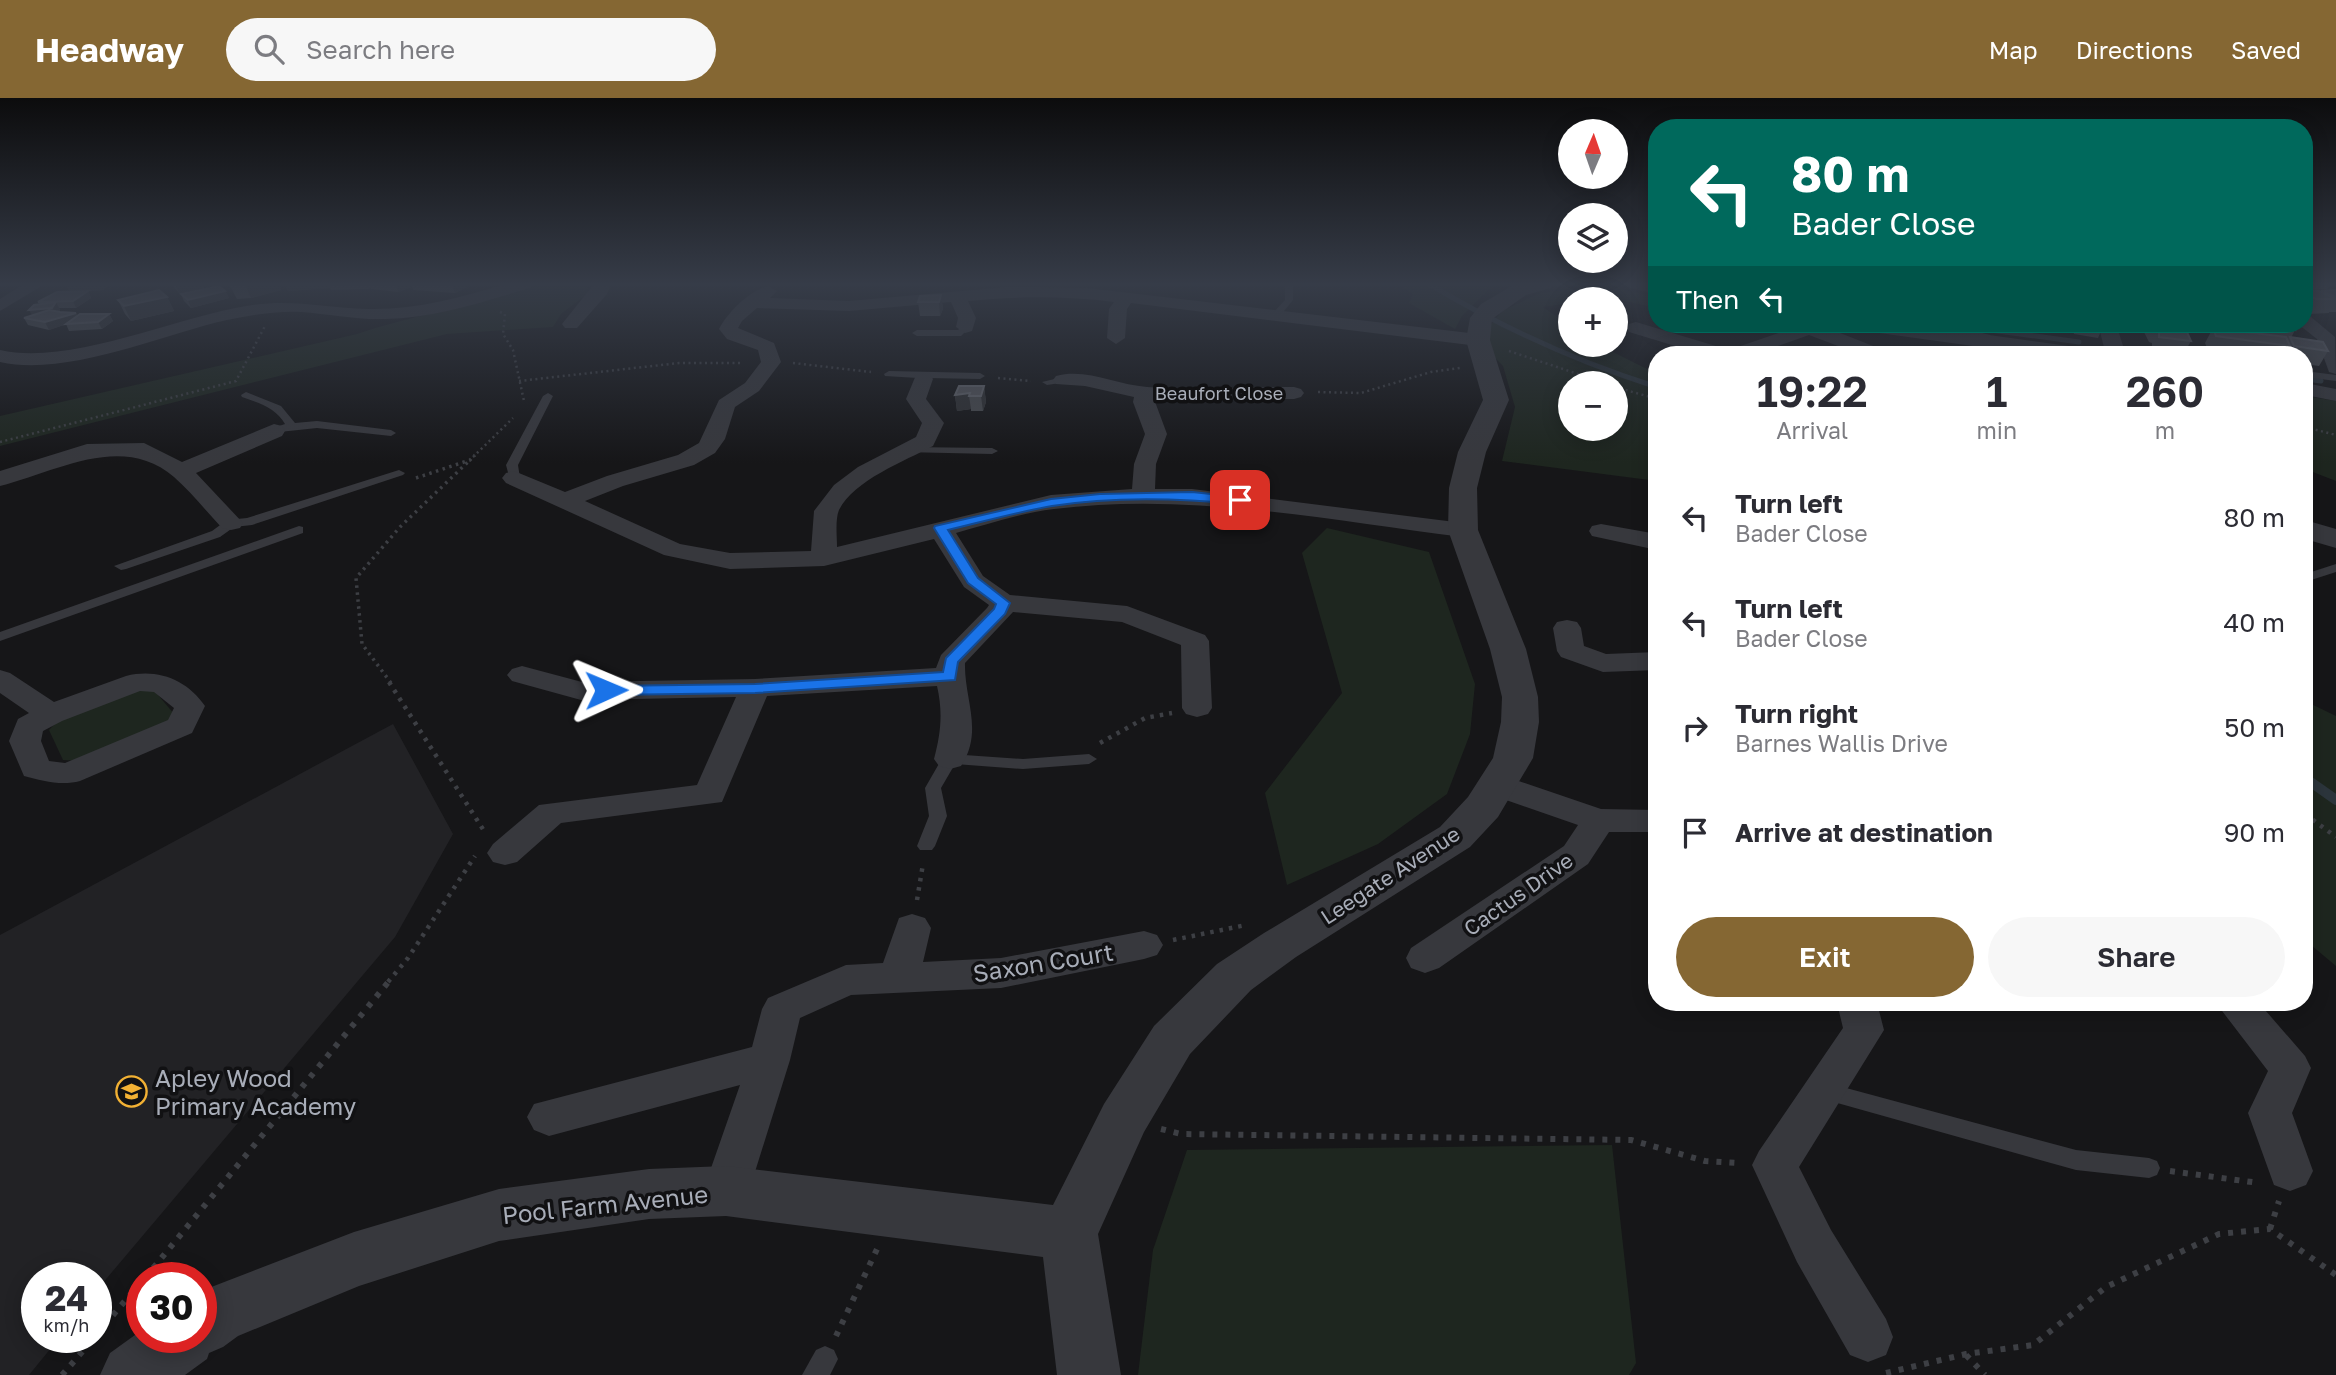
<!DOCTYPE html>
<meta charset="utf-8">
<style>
:root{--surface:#fff;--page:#f7f7f7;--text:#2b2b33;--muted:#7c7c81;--accent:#856733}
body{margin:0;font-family:"Golos Text",sans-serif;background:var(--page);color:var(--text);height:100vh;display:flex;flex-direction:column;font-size:26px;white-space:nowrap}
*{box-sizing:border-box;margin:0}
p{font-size:23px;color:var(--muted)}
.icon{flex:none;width:38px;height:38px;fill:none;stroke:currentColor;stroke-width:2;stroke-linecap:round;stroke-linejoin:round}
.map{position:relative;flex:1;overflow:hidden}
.panel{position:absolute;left:1648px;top:248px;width:665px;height:665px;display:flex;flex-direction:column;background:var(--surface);border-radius:28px;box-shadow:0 4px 18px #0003}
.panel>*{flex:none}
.banner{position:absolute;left:1648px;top:21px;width:665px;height:214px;border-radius:28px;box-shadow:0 4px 18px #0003;background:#00695c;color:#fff;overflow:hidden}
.needle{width:46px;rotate:2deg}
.buttons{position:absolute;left:1558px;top:21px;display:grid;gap:14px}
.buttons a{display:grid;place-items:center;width:70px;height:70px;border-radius:50%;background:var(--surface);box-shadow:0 4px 18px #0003;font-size:35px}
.speed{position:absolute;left:21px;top:1164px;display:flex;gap:14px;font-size:35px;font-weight:700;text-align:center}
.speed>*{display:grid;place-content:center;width:91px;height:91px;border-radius:50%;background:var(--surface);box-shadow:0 4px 18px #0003;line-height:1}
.speed small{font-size:18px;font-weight:400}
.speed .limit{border:10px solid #d22;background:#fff;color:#111}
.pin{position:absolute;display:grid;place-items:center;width:60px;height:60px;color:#fff;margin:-30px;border-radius:14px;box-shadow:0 4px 10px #0006}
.me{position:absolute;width:77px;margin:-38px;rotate:89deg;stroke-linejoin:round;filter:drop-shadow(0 0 5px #0008)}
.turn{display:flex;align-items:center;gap:24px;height:147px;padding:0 28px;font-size:32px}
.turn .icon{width:91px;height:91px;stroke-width:2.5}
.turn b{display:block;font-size:49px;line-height:60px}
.then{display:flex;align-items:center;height:66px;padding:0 28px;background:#0003;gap:14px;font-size:26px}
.eta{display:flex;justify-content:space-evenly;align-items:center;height:119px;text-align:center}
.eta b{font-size:42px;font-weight:600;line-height:49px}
.button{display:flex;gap:14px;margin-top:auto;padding:14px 28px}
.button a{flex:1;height:80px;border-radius:42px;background:var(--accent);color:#fff;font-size:28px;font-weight:600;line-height:80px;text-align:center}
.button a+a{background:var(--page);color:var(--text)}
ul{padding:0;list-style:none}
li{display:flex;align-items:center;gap:21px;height:105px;padding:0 28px}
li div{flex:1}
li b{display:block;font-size:26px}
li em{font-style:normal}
header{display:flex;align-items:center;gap:42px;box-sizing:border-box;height:98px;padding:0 35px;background:var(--accent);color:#fff}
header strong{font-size:33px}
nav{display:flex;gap:38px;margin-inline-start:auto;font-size:24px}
.search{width:490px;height:63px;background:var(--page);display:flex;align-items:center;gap:18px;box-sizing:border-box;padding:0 24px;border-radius:38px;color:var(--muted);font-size:26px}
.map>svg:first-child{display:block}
.built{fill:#222225}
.green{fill:#1e261f;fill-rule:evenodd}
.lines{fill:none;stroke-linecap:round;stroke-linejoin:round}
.stream-far1{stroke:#2c353c;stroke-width:5}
.stream{stroke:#2c353c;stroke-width:10}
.path-far3{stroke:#3d3f44;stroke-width:2.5;stroke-dasharray:2 3.5;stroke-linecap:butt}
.path-far2{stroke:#3d3f44;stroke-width:3.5;stroke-dasharray:2.5 4.5;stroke-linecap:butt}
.path-far1{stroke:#3d3f44;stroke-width:4.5;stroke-dasharray:3.5 6;stroke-linecap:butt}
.path{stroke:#3d3f44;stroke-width:6;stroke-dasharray:5 8;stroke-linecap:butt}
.service{fill:#37383d;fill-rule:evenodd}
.minor{fill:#37383d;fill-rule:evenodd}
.tertiary{fill:#37383d;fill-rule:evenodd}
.wall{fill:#47494d}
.shaded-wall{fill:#2f3033}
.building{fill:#525359;stroke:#5f6168;stroke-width:2}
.route{fill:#1a73e8;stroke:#114b97;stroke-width:2}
.labels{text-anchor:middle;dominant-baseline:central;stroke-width:7;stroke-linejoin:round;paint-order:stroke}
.far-street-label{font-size:18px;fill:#a8adb8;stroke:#111113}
.street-label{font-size:21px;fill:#a8adb8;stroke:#111113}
.near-street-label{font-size:24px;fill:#a8adb8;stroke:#111113}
.near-poi-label{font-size:24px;fill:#a8adb8;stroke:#111113;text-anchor:start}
</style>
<header>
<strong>Headway</strong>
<div class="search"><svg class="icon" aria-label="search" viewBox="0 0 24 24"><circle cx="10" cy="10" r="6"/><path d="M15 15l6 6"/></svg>Search here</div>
<nav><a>Map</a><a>Directions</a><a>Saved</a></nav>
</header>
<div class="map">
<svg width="2336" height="1277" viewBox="0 0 2336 1277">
<rect width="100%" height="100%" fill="#161618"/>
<polygon class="built" points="393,626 453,736 395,839 96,1193 96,1180 37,1180 37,1239 60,1239 29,1277 0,1277 0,837"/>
<g class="green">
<path d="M541 186H588L587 196 561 216 553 229 447 236 0 348V318L357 236C418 215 481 208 541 186Z"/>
<polygon points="1397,186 1494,186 1462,218 1455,231 1409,205 1413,196"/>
<path d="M1606 188 1657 199V210L1615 201H1570V205L1543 209 1570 228V247H1599L1657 276V383L1502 363 1515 309 1503 268 1478 242 1502 213 1540 195ZM1570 285H1615V331H1570Z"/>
<polygon points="2305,298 2336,303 2336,383 2305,371"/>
<polygon points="1327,430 1429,454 1475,586 1470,636 1447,696 1378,746 1287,787 1265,695 1342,595 1302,455"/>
<path d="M152 590 175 617 167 626 80 663 63 662 49 632C67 611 125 592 152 590Z"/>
<polygon points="2305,603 2336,618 2336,868 2305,842"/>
<polygon points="1612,1047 1636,1265 1629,1277 1138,1277 1153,1152 1187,1052"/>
</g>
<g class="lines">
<g class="stream-far1">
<path d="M1429 186C1501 229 1577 264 1657 289"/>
<polyline points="1947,226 2079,244"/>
<polyline points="2305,281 2321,283"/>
</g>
<polyline class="stream" points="2305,680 2336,702"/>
<g class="path-far3">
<polyline points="1591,186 1610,186"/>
<polyline points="500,214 505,216 503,236 513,252 524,303"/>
<polyline points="1509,253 1605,285"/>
<polyline points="793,265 871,274"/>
<polyline points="998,280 1031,283"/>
<polyline points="519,283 679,265 741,265"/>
<polyline points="1615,289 1657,301"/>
<polyline points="1318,294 1361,295 1431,274 1460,270"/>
<polyline points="2305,329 2336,337"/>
<polyline points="0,344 236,283 265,228"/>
<polyline points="473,359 513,320"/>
</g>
<g class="path-far2">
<polyline points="416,380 470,362 475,357"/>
<polyline points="391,585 362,546 356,480 400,429 470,362"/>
</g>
<g class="path-far1">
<polyline points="389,584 486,736"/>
<polyline points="1100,645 1145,620 1172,615"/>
<polyline points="2305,716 2336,739"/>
<polyline points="917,802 923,766"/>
<polyline points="1173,842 1246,827"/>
<polyline points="388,884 408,860 475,758"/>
</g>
<g class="path">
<polyline points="1161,1031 1181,1036 1631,1042 1705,1063 1740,1065"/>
<polyline points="2170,1073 2259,1085"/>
<polyline points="2270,1131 2279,1103"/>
<polyline points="145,1180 390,882"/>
<polyline points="96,1237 142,1183"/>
<polyline points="836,1238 877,1151"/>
<polyline points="1966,1257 1985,1277"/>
<polyline points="1886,1275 1966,1256 2033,1247 2106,1189 2219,1136 2270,1131 2336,1177"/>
<polyline points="62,1277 95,1239"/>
</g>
<g class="service">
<polygon points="1285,186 1293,186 1293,202 1280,218 1274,218 1272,216 1285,202"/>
<polygon points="965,226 970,229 961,238 917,238 912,235 917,232 958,232"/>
<polygon points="889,273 980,275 985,278 980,281 928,280 923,284 918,280 885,278 884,276"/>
<polygon points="2305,273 2336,277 2336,283 2305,279"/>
<polygon points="1063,279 1068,282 1067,284 1047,287 1042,284"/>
<path d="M246 294 281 308 295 325 317 323 391 332 396 335 391 338 317 330 270 335V331L285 326C276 310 259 305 242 299L241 297Z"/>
<polygon points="548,295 553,298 518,367 520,380 518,382 510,382 506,367 543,298"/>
<polygon points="907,349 992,350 998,353 992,356 903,354 903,350"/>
<polygon points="399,372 405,375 403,377 252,427 234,429 220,439 126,471 121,472 114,468 212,433 227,422 247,420"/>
<polygon points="299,428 303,429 303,435 0,543 0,534"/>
<polygon points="2336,466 2336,474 2305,484 2305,476"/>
<polygon points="950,656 1023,661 1089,656 1097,661 1089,666 1023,671 955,666 941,690 947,718 935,748 932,752 920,752 917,748 929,718 925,690 944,657"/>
<polygon points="1824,984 2076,1052 2149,1060 2157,1063 2160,1070 2157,1077 2149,1080 2076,1072 1816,999 1813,993 1816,987"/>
<polygon points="825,1248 834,1252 838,1261 830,1277 802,1277 816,1252"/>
</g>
<g class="minor">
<polygon points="24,186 45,186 0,213 0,201"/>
<path d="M505 186H532L530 190C483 204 435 220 385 221 357 222 329 216 301 214 276 213 251 217 227 222 160 237 67 279 0 264V252C70 268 173 220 246 208 290 200 325 210 368 211 415 212 460 200 505 186Z"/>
<polygon points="594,186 611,186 607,196 577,230 565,230 562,226"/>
<path d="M768 188 777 193 770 200 849 203 1007 189 1087 190 1478 236 1487 242 1478 248 1131 205 1127 211 1125 240 1116 246 1107 240 1109 211 1114 204C1066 198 1017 198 968 203L976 220 972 233 965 235 956 229 958 220 951 204 849 213 757 210 742 223 738 230 774 245 781 264 759 293 735 309 725 341 715 355 694 367 623 388 585 403 680 446 730 455 811 453 814 413 834 387 858 369 916 339 922 325 906 301 916 277H930L933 281 926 301 944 325 933 348C905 363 854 382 839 412 835 421 837 439 837 449L1051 397 1132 391 1134 366 1145 336 1133 304 1134 299 1085 288 1056 286 1053 282 1056 278C1087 270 1116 287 1147 289 1195 292 1245 289 1294 289L1301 291 1304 295 1301 299 1294 301H1154L1167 336 1156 366 1155 391H1192L1463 425 1472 427 1475 432 1472 437 1463 439C1328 422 1190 394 1054 411 1021 415 988 426 956 435L983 478 1010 497 1127 508 1205 537 1209 543 1212 610 1208 616 1197 619 1186 616 1182 610 1181 547 1122 524 1013 514 965 565C964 601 984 633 961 668L950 671 939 668 934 661C941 635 943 614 937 588L767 598 722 704 561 725 517 764 505 767 493 764 487 755 493 746 539 707 697 687 736 599 581 602 512 583 507 577 512 571 522 568 582 584 755 581 936 570 941 557 987 510 989 507 964 489 934 441 824 468 730 471 664 457 506 385 502 380 506 375 514 373 565 394 607 378 678 357 699 345 719 302 745 285 761 264 758 252 727 241 719 231C728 214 749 193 768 188Z"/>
<polygon points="2305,218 2311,219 2335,239 2336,276 2329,274 2317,241 2298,226 2305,226"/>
<polygon points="1636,224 1729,252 1793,230 1790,226 1817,226 1886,253 1889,257 1862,257 1809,237 1752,257 1705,257 1629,234 1627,230 1629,226"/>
<polygon points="2098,226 2116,226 2126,257 2106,257"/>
<polygon points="1982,236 2091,251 2101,257 2051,257 1975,246 1973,242 1975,238"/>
<polygon points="2305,285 2336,291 2336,303 2305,297"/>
<path d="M274 326 282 328 285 333 282 338 196 375 243 425 240 430 231 432 222 430C206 413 191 394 174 379 122 334 56 374 0 388V373L87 346 144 345 182 364Z"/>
<polygon points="1601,426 1657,436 1657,452 1592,438 1589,433 1592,428"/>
<polygon points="1567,522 1577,524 1581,530 1584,548 1606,556 1657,554 1657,572 1603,574 1561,559 1557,553 1553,530 1557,524"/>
<path d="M0 572 10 575 54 604 126 578C158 570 187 582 205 608L192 635 80 683C62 688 42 683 24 678L9 643 18 621 29 615 0 595ZM140 593 154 594 174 610 168 622 65 665 49 663 41 643 43 633 62 623Z"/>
<polygon points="1498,676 1601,711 1657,712 1657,734 1609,734 1588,766 1439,870 1425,875 1411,870 1406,860 1411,850 1564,748 1578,727 1486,695 1481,687 1486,679"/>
<polygon points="912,816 925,820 931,830 923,864 1001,860 1144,833 1157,837 1163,847 1157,857 1144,861 1001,890 851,897 800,920 790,962 749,1093 742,1108 726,1114 710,1108 703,1093 740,987 549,1038 534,1032 527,1019 534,1006 752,949 762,911 768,900 846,867 883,865 899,820"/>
<polygon points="1837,905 1877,905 1884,932 1799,1069 1831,1132 1886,1221 1893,1239 1886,1257 1868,1264 1850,1257 1797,1164 1752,1067 1759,1053 1843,930"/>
<polygon points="2216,905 2259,905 2305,958 2311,970 2292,1015 2313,1073 2306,1087 2290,1093 2274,1087 2248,1015 2268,973"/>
</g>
<g class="tertiary">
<polygon points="1554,186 1551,190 1526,197 1492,221 1490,242 1509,302 1486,354 1477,390 1478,432 1526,551 1538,599 1539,624 1533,660 1498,719 1470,749 1296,859 1251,892 1190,956 1144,1034 1098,1136 1121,1277 1057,1277 1043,1159 726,1118 649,1121 499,1143 359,1188 238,1238 223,1249 209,1255 207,1261 185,1277 100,1277 110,1255 142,1232 142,1239 201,1239 201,1193 354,1134 499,1091 649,1071 726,1068 1053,1107 1104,1006 1154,928 1217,866 1264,835 1440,729 1468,699 1493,660 1501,624 1502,599 1490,551 1448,432 1449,390 1458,354 1483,302 1466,242 1470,220 1481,206 1512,188"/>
<polygon points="1627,186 1657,186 1657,196 1630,190"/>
<polygon points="1854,226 1913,226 1982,235 1990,237 2001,257 1977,257 1973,248 1865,233 1857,231"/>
<polygon points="2305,422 2336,431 2336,450 2305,441"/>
</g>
</g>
<g class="wall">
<polygon points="66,186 109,186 103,192 88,193 91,200 76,210 59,210 60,212 58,214 76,215 78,218 109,216 113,223 102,231 69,233 66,226 49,232 28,227 24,220 32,217 40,206 38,204 70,194"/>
<polygon points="171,186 202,186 204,190 179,195"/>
<polygon points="229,186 279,186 281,192 251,200 237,201"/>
<polygon points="466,186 467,189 455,195 413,192 412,189 398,194 371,191 371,190 369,191 331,192 330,190 288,193 285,187"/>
<polygon points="2305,186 2330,186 2327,191 2305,192"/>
<polygon points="2336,192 2336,214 2329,214 2329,215 2308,216 2305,214 2305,193 2321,194 2321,193"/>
<polygon points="225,193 229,200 191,210 184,203 181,196"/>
<polygon points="941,197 943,211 940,218 920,218 918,204"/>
<polygon points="167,199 174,213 131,223 125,216 118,202"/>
<polygon points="2010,226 2035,226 2033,231 2010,228"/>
<polygon points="2038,226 2066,226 2062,235 2039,232"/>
<polygon points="2073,226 2104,226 2098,240 2074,236 2072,228"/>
<polygon points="2141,226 2181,226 2184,234 2191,243 2183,257 2152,253 2152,245 2149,244 2142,230"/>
<polygon points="2249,226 2292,226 2295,232 2291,240 2328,253 2319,268 2305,266 2305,257 2244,257 2208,252 2205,245 2213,230 2254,235"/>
<polygon points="984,288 986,304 983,313 971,313 971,311 957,313 955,297"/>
</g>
<g class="shaded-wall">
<polygon points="66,186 109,186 103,192 88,193 91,200 76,210"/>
<polygon points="183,186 202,186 204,190 179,195 176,188"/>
<polygon points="245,186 279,186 281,192 251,200"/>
<polygon points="329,186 330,190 288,193 285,187"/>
<polygon points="398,186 411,186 412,189 398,194 396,187"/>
<polygon points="452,186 466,186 467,189 455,195"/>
<polygon points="225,193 229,200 191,210 188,202"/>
<polygon points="941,197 943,211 940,218 939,204"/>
<polygon points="167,199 174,213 131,223 124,208"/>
<polygon points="56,204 60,212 56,217 33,219 29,212"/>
<polygon points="76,215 80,222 49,232 45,224"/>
<polygon points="109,216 113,223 102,231 98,224"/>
<polygon points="984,288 986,304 983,313 981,298"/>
<polygon points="970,295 969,298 971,311 957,313 955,297"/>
</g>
<g class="building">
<polygon points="219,188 225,193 188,202 181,196"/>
<polygon points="159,192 167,199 124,208 118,202"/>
<polygon points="2336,192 2336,199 2321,193"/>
<polygon points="88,193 73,203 38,204 57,194"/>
<polygon points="2305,193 2319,193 2336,201 2316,201 2305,196"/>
<polygon points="941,197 939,204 918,204 920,198"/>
<polygon points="56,204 52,210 29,212 34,207"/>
<polygon points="49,212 60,214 76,215 45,224 24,220"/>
<polygon points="80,216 109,216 98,224 66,226"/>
<polygon points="2154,226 2181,226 2184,234 2187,234 2191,243 2159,239 2159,230 2156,230"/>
<polygon points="2264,226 2292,226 2295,232 2265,228"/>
<polygon points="2213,230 2286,239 2290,248 2216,238"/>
<polygon points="2290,239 2323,244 2328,253 2294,248"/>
<polygon points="959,288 984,288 981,298 969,298 970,295 955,297"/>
</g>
<linearGradient id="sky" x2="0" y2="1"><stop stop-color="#0c0c0d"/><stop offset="0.51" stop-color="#363c48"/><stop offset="1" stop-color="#363c48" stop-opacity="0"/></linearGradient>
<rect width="2336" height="365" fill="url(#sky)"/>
<path class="route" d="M1192 394 1240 399 1246 402 1240 406C1178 400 1114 398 1052 408 1017 414 982 424 948 432L978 480 1010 505 1005 516 958 564 955 582 755 595 606 597 598 592 606 588 755 586 943 574 946 560 994 511 996 506 968 485 934 430 935 428 1051 401 1100 396Z"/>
<defs>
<symbol id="school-ring" viewBox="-11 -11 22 22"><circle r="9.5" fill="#111113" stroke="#f2b134" stroke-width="1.5"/><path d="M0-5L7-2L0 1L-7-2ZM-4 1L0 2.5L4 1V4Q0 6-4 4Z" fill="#f2b134"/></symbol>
</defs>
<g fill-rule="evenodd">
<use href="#school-ring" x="114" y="976" width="35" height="35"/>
</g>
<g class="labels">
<g class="far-street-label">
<text x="1219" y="295">Beaufort Close</text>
</g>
<g class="street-label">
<text transform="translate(1390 777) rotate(-33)">Leegate Avenue</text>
<text transform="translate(1518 796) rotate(-35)">Cactus Drive</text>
</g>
<g class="near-street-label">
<text transform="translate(1043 864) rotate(-9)">Saxon Court</text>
<text transform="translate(605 1106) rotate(-6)">Pool Farm Avenue</text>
</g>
<g class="near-poi-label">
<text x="155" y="979">Apley Wood<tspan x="155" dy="28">Primary Academy</tspan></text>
</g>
</g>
</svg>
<div class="buttons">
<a><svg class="needle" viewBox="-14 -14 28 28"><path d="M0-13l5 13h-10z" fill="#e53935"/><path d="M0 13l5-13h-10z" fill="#7c7c81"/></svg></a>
<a><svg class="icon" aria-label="layers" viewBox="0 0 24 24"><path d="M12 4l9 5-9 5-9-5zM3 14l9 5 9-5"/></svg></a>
<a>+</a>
<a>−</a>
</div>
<div class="speed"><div>24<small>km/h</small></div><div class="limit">30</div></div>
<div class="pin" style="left:1240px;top:402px;background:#d93025"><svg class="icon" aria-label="arrive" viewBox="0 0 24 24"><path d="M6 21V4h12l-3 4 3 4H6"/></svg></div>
<svg class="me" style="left:606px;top:592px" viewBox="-20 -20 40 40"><path d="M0-17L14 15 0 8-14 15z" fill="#1a73e8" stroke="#fff" stroke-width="4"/></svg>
<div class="banner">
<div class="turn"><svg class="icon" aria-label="left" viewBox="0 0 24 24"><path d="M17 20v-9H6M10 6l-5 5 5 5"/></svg><div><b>80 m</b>Bader Close</div></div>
<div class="then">Then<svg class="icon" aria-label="left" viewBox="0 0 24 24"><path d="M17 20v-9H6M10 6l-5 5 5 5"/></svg></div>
</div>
<section class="panel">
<div class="eta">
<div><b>19:22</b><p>Arrival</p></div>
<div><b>1</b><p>min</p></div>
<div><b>260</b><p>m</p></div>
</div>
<ul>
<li><svg class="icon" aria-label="left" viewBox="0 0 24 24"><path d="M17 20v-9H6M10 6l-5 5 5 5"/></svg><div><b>Turn left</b><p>Bader Close</p></div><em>80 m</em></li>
<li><svg class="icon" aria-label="left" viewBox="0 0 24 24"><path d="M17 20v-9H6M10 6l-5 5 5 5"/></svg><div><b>Turn left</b><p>Bader Close</p></div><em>40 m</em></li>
<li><svg class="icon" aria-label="right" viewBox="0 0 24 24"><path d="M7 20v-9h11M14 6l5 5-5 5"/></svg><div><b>Turn right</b><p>Barnes Wallis Drive</p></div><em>50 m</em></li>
<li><svg class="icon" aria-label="arrive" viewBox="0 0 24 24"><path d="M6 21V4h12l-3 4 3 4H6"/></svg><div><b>Arrive at destination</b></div><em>90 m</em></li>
</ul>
<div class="button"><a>Exit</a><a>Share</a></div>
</section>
</div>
